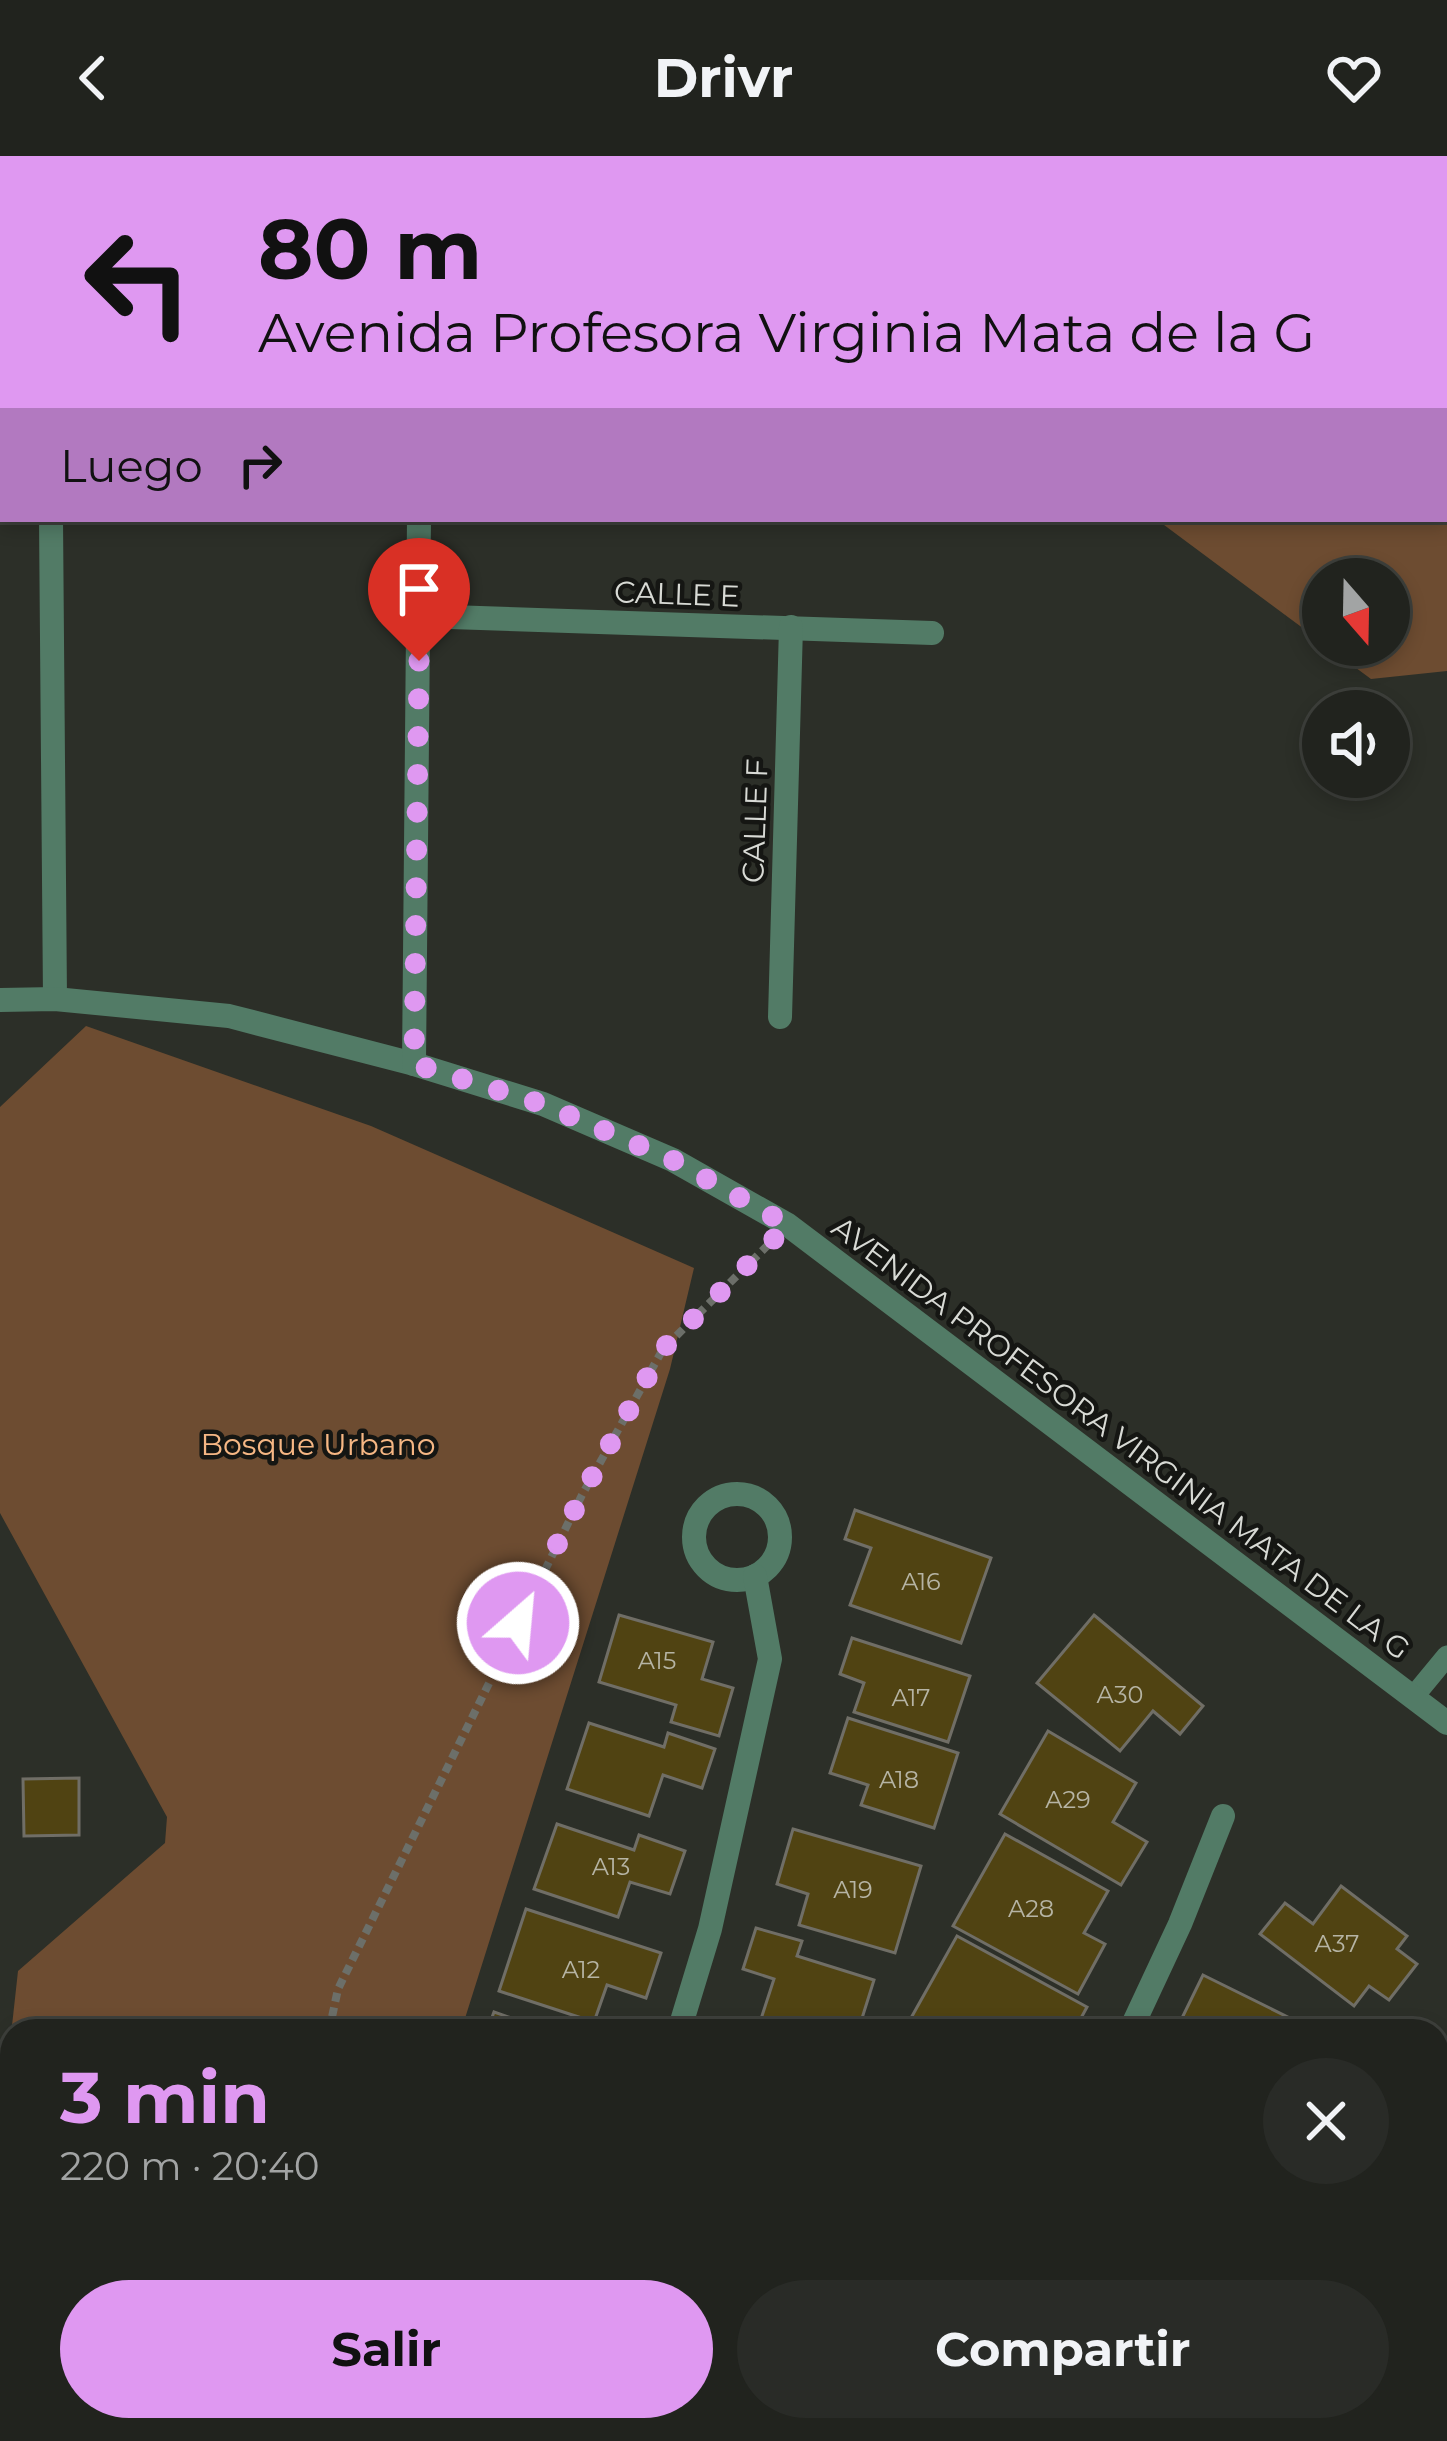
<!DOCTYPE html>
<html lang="es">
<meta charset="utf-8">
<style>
:root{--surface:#21231e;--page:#292b27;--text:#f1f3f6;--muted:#a2a4a4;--line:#3e403c;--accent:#df98f1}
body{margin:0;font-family:Montserrat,sans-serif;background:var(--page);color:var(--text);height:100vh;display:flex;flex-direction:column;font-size:45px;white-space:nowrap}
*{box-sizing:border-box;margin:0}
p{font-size:39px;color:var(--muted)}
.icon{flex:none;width:66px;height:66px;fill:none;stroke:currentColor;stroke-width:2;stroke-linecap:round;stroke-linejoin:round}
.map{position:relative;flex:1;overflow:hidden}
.side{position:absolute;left:0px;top:1863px;width:1449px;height:423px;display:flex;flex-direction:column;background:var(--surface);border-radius:36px 36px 0 0;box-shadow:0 6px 18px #0003,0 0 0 3px var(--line)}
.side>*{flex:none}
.top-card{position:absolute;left:0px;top:0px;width:1449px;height:366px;box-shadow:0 6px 18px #0003,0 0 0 3px var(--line);background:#df98f1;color:#111;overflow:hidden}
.needle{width:78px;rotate:160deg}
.tools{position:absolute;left:1302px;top:402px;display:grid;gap:24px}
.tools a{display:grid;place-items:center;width:108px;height:108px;border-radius:50%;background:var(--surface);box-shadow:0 6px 18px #0003,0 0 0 3px var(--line);font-size:60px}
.pin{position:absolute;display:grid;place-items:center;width:102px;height:102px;color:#fff;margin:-123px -51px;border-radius:50% 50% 50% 0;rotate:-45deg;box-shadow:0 0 12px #0007}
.pin .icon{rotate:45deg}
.me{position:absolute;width:132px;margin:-66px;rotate:27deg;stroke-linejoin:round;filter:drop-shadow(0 0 9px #0008)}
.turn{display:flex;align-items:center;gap:42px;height:252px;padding:0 60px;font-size:54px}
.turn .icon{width:156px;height:156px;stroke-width:2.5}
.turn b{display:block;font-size:84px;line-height:102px}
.then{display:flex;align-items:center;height:114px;padding:0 60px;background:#0003;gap:24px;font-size:45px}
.round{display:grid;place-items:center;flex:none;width:126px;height:126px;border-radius:63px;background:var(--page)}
.head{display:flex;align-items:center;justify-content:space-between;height:204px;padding:0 60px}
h1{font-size:72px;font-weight:700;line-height:90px;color:var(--accent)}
.primary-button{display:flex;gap:24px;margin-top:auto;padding:24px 60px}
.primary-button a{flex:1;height:138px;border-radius:72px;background:var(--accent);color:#111;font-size:48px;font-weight:700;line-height:138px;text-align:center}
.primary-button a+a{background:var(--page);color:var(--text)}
header{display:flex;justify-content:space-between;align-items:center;height:156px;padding:0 60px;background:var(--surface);font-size:54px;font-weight:700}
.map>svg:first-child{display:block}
.green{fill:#6d4c31}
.building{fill:#504312;stroke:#706e66;stroke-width:3}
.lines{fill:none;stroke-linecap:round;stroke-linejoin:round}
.path{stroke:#6c6f69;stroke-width:8;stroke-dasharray:9 6;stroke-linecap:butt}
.lane{stroke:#527b66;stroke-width:21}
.street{stroke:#527b66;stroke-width:24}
.route{stroke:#df98f1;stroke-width:21;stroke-dasharray:0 37.8}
.labels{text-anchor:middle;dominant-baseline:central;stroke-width:9;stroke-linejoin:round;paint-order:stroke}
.number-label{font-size:24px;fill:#b6b4a4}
.street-label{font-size:30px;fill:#d8dad5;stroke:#151613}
.park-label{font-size:30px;fill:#f6b784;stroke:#151613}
</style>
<header><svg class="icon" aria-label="back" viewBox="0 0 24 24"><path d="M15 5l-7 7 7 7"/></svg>Drivr<svg class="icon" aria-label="heart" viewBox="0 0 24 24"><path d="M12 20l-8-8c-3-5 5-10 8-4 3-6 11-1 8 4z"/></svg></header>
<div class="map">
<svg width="1447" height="2285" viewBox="0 0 1447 2285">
<rect width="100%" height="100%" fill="#2c2f28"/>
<g class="green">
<polygon points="0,0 352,0 353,3 3,3 3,298"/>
<polygon points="942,0 1447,0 1447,515 1371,523 1325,489 1389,489 1389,423 1323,423 1323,487 1156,363 1446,363 1446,3"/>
<polygon points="86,870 371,970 694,1112 670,1213 461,1875 12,1875 12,2274 477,2274 481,2285 0,2285 0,1979 18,1815 165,1687 167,1661 0,1357 0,951"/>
</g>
<g class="building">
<polygon points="855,1354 991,1402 961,1487 850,1449 871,1392 845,1383"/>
<polygon points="619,1459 713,1486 702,1523 733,1532 719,1580 671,1566 676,1549 599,1526"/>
<polygon points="1094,1459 1203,1550 1180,1578 1153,1555 1120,1595 1037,1527"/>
<polygon points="852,1482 970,1520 948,1586 854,1556 864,1527 840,1518"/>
<polygon points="848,1562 958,1597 934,1672 861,1649 868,1629 830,1617"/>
<polygon points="589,1567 664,1591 668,1577 715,1593 702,1632 663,1619 649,1660 567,1633"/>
<polygon points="1048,1575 1136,1627 1113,1666 1147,1686 1121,1729 1000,1658"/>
<polygon points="79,1622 79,1679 24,1680 23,1623"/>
<polygon points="557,1668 634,1694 639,1679 685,1695 670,1738 630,1726 618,1761 534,1733"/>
<polygon points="793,1673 921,1710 895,1797 799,1769 808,1738 777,1728"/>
<polygon points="1005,1678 1108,1735 1084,1777 1105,1788 1078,1838 953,1770"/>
<polygon points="1341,1730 1407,1780 1397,1793 1417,1808 1389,1844 1369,1830 1354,1850 1260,1778 1285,1747 1313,1768"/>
<polygon points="526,1753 661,1797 646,1842 607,1829 594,1866 499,1835"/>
<polygon points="756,1772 802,1785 797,1800 874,1824 858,1875 789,1875 760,1866 774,1823 743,1813"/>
<polygon points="957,1780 1087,1851 1074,1875 935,1875 911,1862"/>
<polygon points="1203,1819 1316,1875 1203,1875 1182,1862"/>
<polygon points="494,1856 549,1875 487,1875"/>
<polygon points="1447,1931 1447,2022 1437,2015 1437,1945"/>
<polygon points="539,2274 625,2274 631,2285 518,2285"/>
<polygon points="768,2274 858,2274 851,2285 786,2285"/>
<polygon points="1053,2274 1168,2274 1175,2277 1171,2285 1053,2285 1057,2276"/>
</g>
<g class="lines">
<g class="path">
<polyline points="329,1875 338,1833 582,1339 663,1193 769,1088"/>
<polyline points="351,2274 355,2285"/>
</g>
<polyline class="lane" points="1414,1540 1447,1500"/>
<g class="street">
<polyline points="418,3 418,0"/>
<polyline points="51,363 55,843"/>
<polyline points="420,460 932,477"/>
<polyline points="0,844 55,843 229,860 414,908 543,948 673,1004 788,1069 1447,1567"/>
<polyline points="780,861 791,471"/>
<polyline points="414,908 419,363"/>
<circle cx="737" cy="1381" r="43"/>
<polyline points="679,1875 710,1773 770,1503 755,1420"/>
<polyline points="1130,1875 1180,1768 1223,1660"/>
<polyline points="694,2274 701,2285"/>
<polyline points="971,2285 978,2274"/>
</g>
</g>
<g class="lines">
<polyline class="route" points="419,505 414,908 542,948 673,1004 788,1069 663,1193 582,1339 518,1467"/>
</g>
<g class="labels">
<g class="number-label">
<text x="921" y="1425">A16</text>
<text x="657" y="1504">A15</text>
<text x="1120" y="1538">A30</text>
<text x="911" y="1541">A17</text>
<text x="899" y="1623">A18</text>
<text x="1068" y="1643">A29</text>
<text x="611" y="1710">A13</text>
<text x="853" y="1733">A19</text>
<text x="1031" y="1752">A28</text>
<text x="1337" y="1787">A37</text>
<text x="581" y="1813">A12</text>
</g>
<g class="street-label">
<text transform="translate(677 438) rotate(2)">CALLE E</text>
<text transform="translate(755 665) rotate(-88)">CALLE F</text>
<text transform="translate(1121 1282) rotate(37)">AVENIDA PROFESORA VIRGINIA MATA DE LA G</text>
</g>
<g class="park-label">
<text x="318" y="1288">Bosque Urbano</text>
</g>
</g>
</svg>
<div class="tools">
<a><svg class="needle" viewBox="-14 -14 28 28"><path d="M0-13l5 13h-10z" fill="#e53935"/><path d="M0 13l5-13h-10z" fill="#a2a4a4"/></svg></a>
<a><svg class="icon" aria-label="sound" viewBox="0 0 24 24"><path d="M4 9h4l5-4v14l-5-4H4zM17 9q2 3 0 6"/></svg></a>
</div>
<div class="pin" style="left:419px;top:505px;background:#d93025"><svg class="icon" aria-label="arrive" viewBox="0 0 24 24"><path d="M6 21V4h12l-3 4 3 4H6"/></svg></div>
<svg class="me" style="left:518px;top:1467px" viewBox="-20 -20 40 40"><circle r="17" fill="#df98f1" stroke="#fff" stroke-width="3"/><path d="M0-11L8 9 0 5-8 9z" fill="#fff"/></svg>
<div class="top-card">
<div class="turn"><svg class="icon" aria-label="left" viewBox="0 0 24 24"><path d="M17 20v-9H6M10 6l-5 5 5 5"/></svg><div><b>80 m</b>Avenida Profesora Virginia Mata de la G</div></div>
<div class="then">Luego<svg class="icon" aria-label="right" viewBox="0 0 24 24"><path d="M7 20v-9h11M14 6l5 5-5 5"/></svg></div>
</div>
<section class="side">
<div class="head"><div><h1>3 min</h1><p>220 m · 20:40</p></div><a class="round"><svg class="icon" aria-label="close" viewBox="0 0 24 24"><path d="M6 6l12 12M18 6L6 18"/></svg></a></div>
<div class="primary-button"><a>Salir</a><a>Compartir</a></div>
</section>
</div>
